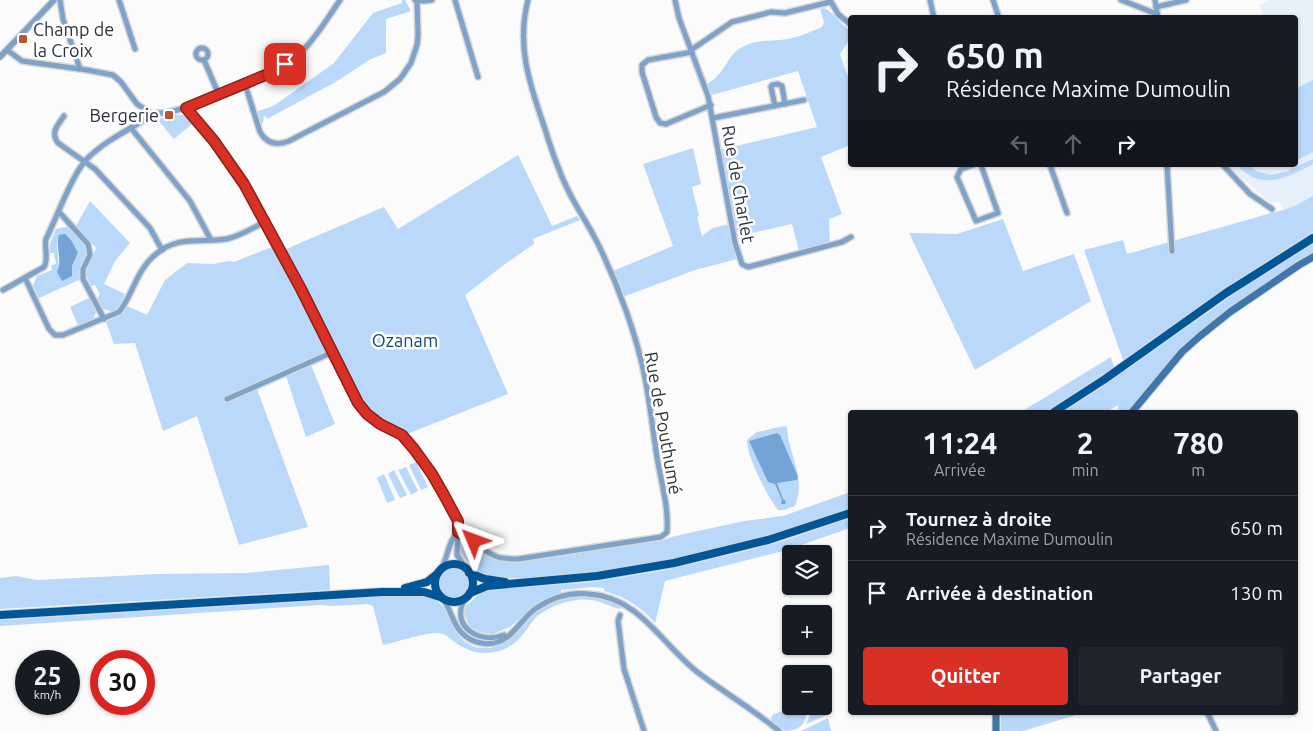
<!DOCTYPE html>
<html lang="fr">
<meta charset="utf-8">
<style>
:root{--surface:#171b24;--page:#20242c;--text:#f1f3f6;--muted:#9ea1a6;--line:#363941;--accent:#d93025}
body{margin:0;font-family:Ubuntu,sans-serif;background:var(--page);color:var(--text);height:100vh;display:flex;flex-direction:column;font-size:19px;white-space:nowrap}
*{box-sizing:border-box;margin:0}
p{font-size:16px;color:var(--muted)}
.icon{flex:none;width:28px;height:28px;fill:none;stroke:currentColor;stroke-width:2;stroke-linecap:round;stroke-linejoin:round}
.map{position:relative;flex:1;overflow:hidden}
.drawer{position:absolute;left:848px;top:410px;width:450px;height:305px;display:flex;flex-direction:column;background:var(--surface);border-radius:5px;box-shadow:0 1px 4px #0004}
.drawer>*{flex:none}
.guide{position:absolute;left:848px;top:15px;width:450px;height:152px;border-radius:5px;box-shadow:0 1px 4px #0004;background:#171b24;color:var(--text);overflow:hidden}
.buttons{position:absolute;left:782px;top:545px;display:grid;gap:10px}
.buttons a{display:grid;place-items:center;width:50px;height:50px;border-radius:5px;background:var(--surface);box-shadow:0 1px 4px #0004;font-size:25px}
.speed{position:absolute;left:15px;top:650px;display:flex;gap:10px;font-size:25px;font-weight:700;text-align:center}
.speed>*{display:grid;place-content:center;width:65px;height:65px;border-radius:50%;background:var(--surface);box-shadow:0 1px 4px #0004;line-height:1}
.speed small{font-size:12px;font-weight:400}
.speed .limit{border:8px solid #d22;background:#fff;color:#111}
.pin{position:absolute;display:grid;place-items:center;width:42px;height:42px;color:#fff;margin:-21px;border-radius:10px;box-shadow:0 2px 8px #0006}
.me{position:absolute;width:55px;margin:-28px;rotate:314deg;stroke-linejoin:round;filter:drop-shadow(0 0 4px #0008)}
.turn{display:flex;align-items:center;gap:18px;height:105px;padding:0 15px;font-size:22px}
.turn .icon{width:65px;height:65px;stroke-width:2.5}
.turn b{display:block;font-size:35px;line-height:42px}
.lanes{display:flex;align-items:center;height:48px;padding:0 15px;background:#0003;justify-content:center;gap:25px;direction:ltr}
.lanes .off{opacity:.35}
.eta{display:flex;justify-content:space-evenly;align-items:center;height:85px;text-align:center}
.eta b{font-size:30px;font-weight:600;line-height:35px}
.primary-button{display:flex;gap:10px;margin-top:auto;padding:10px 15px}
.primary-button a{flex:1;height:58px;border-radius:5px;background:var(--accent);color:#fff;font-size:20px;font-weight:600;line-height:58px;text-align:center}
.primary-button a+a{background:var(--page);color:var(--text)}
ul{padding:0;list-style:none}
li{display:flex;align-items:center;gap:15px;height:65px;padding:0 15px;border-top:1px solid var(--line)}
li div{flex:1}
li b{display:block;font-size:19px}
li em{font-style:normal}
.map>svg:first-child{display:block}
.built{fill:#e6f0fa}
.green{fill:#b9d8fa;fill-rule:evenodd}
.water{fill:#74a4d6}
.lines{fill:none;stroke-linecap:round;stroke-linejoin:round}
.minor-casing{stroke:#d6d7d8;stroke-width:8}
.tertiary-casing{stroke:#d6d7d8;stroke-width:8}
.secondary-casing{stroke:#d6d7d8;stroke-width:9}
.primary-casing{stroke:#d6d7d8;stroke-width:10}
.minor{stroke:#7fa2c8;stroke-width:5}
.tertiary{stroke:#7fa2c8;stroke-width:5.5}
.secondary{stroke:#4176ac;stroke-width:7}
.primary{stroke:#015697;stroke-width:8}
.route-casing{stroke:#8d1f18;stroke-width:12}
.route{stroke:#d93025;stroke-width:9}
.poi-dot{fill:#bb542c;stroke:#fff;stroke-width:2}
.labels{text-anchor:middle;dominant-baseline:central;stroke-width:5;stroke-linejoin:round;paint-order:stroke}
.poi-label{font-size:18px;fill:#2c333b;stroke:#fff;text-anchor:start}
.street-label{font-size:18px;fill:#2c333b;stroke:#fff}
.park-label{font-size:18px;fill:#144776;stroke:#fff}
</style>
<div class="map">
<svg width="1313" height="731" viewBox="0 0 1313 731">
<rect width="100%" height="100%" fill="#fbfbfb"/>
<polygon class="built" points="1269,0 1313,0 1313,195 1301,204 1285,210 1279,202 1271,203 1237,174 1229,165 1295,165 1295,18 1263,17 1259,5"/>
<g class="green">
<polygon points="402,0 405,0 411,11 386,19 386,53 369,60 339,80 267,119 266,116 263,117 264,120 261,125 257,110 259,111 275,105 334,63 373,13 402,3"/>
<path d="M824 8C831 10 842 25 849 30L848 42 840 54 850 83V145L821 157 842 214 829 219 830 245 800 254 792 224 734 237 719 150 817 127 798 71 712 95 707 84C725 74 726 58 739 49 758 37 772 43 792 38 802 36 812 31 822 27L824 22 820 9Z"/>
<polygon points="1313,80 1313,152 1295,161 1295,89"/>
<polygon points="175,115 183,115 193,123 174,139 157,119"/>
<polygon points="693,148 701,184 692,187 699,216 697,217 702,236 713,228 729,224 737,259 695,270 623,297 613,271 673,246 643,164"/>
<path d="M518 155 552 226 577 216 580 220 533 239 534 244 505 264 465 295 508 394 407 434C394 435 392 433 381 428 353 413 347 381 332 356L311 365 335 424 306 437 286 376 257 389 308 527 239 545 197 416 163 431 135 343 114 344 106 322C115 318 122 315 127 306L147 315 165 280 187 263 213 264 229 261 234 262 274 246 284 250 384 207 398 229Z"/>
<path d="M1313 159V164C1286 178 1262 192 1237 165H1249L1256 171 1271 175 1288 171Z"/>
<path d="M1313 195V232L1234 282 1123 360 1084 250 1123 240 1127 254 1268 214C1285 210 1299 206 1313 195Z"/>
<path d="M90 201 130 243 115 261 104 284 125 294 119 307 113 312 103 309 97 299 100 294 95 285 91 286C82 270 89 264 96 248L76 226Z"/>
<polygon points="1003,219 1023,271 1074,254 1091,301 975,370 909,233 957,234"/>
<path d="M69 226C76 234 90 245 87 256 84 266 80 267 81 279L39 298 33 286 37 276 52 270 51 265 56 264 54 253H50C49 244 52 238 56 229ZM58 238 78 253 72 266 59 267 57 244Z"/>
<polygon points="1313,244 1313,252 1222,313 1195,335 1182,347 1127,412 1118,412 1118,405 1106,412 1063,412 1099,389 1238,291"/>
<polygon points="91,297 97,309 93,320 78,325 70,307"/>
<polygon points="1111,357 1114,367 1045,412 1021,412"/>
<path d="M784 426 787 427C788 454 807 478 795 506L784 510H778C767 496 747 457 747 440L757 432Z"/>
<polygon points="416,462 428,487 421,490 409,465"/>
<polygon points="406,467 418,491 411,495 398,470"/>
<polygon points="394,470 407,495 400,498 388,474"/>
<polygon points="384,474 395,500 387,503 377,478"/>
<path d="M850 492V508C757 541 661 568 562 575 538 577 514 580 490 576 487 576 483 575 479 573 476 571 474 568 472 565 465 559 449 545 469 542L491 557 515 562 644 542 662 541 671 537 744 521 783 516Z"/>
<path d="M850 518V528L787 550 665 581 655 623C640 606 626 597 604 591V588L592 587 561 590V593L540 601 510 627 493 634 479 632 474 629 469 625 464 614 466 606 484 590 593 582 666 570 750 550 786 540Z"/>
<polygon points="329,565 330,590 0,609 0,578 16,576 37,580 158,574 247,573"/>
<circle cx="454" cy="583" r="15"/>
<path d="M413 595C419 595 426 595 432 598 455 608 449 647 484 648 509 649 517 628 533 615 558 593 594 593 623 607L620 609C610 607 601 601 591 600 573 597 543 607 532 622 523 635 515 647 498 651 480 656 467 651 452 640 448 637 444 633 439 633 427 632 396 642 383 645L373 606 368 604 333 606 320 605 0 626V620Z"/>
<polygon points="824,702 827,715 806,724 810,715 809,706 824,706"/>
<path d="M797 706H806C808 722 801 731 785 731L772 721 771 717 774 714Z"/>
<polygon points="1001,713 1001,712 1083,713 1023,731 1001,731"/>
<polygon points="828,718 831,731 801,731"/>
</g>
<g class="water">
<path d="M65 234 71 240 78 253 72 266V276L62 281 57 272C63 261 55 247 59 235Z"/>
<polygon points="777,433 780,435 798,477 797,480 777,483 783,499 786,501 785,504 781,504 782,500 775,484 768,482 749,441"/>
</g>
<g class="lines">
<defs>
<g id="minor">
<polyline points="60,0 63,19 80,69"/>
<polyline points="119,0 135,49"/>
<polyline points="415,0 424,1 432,0"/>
<polyline points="455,0 478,77"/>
<polyline points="675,0 679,18 708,96 735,243 742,264 748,267 752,266 842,242 851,237"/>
<polyline points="830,0 838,14 850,24"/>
<polyline points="930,0 934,18"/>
<polyline points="993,0 999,18"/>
<polyline points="1121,0 1157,14"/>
<polyline points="1155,0 1158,18"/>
<polyline points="1156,7 1186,0"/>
<circle cx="202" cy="54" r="6"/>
<polyline points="7,50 22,61 87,70 113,75 121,82 137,104 150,113 165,113 185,108 214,141 244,184 301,289 359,403 367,414 380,424 402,435 432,474 458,521 457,555 466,569"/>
<polyline points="691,50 732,22 771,12 785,13 830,2"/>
<polyline points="692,52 648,60 642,65 642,72 656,117 660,123 666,124 711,105"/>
<polyline points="204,60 219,95"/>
<path d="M245 84 260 132C267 144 277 146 289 141L384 92 400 79 411 63 417 45 418 35 417 1"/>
<polyline points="775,106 771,87 772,85 778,84 782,86 785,104"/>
<path d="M185 108C224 95 276 76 306 47 319 33 329 16 340 0"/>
<path d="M64 116C58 125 50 132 58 143L95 169 150 228 162 250"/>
<polyline points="713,118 804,100"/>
<polyline points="131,128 190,201 211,240"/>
<polyline points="973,165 961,169 957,177 976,221 998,213 981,165"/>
<polyline points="1050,165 1067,213"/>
<polyline points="1167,165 1172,251"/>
<polyline points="1223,165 1250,194 1272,209"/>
<polyline points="59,212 88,244 90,255 83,269 83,279 104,319"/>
<path d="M25 278 49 329 55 335H63L119 312C133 295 136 270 156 254 178 235 201 243 226 239 239 237 254 227 265 222"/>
<path d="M3 290 44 267C49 259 44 249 46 239 56 219 72 175 86 160 102 143 126 131 146 119L150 113"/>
<polyline points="227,399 333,352"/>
<path d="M458 532C472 538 482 551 495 556 502 559 511 559 518 559L661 537 667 532C669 508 661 481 657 457 653 431 650 404 645 378 637 336 618 285 599 246 591 229 580 213 571 196 560 175 552 152 545 129 530 85 516 47 528 0"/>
<path d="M441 569C448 558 448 541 458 532"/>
<path d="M443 599C451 609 452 623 461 632 472 644 491 648 506 638 517 630 524 617 535 609 551 598 570 592 589 594 639 597 661 643 696 671 723 692 753 709 779 731"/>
<path d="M465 599C449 626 480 645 504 635"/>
<polyline points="620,615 618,621 624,669 644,731"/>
<polyline points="1207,712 1216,731"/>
</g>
<polyline id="tertiary" points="0,57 54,0"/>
<g id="secondary">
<polyline points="1132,412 1182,352 1200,336 1230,312 1299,265 1313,257"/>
<polyline points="996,712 996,731"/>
</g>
<g id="primary">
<polyline points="1054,412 1105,379 1226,293 1313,238"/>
<circle cx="454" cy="583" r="19"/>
<polyline points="469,573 485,579 505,582"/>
<polyline points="405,588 427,582 437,574"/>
<polyline points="470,593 487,586 597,576 674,563 768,540 850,513"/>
<polyline points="0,615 382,592 424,592 440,597"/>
</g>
</defs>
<use href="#minor" class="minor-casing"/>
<use href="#tertiary" class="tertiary-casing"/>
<use href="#secondary" class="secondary-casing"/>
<use href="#primary" class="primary-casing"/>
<use href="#minor" class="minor"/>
<use href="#tertiary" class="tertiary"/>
<use href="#secondary" class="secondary"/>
<use href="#primary" class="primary"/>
</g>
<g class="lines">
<defs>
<polyline id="route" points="285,64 268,74 186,108 214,141 244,184 301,289 358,403 367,414 380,424 402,435 414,449 432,474 444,495 458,521 458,532 474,541"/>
</defs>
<use href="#route" class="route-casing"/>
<use href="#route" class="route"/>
</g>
<g class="poi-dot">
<rect x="18" y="34" width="10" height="10" rx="2.5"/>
<rect x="164" y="110" width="10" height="10" rx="2.5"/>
</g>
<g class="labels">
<g class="poi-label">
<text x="33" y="29">Champ de<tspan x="33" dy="21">la Croix</tspan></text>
<text x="159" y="115" text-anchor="end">Bergerie</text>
</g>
<g class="street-label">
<text transform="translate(739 184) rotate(80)">Rue de Charlet</text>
<text transform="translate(664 423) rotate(80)">Rue de Pouthumé</text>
</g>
<g class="park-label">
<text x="405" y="340">Ozanam</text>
</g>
</g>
</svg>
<div class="buttons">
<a><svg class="icon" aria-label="layers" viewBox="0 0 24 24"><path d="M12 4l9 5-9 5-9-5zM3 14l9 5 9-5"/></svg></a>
<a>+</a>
<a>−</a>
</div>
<div class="speed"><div>25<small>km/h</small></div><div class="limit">30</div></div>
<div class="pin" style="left:285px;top:64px;background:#d93025"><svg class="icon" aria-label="arrive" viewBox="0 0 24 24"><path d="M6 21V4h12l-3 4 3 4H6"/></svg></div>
<svg class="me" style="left:474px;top:541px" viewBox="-20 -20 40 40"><path d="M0-17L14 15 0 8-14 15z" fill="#d93025" stroke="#fff" stroke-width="4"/></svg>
<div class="guide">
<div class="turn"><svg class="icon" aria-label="right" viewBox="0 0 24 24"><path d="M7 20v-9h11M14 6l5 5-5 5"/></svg><div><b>650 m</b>Résidence Maxime Dumoulin</div></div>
<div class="lanes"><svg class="icon off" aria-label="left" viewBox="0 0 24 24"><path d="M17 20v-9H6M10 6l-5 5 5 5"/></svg><svg class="icon off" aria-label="ahead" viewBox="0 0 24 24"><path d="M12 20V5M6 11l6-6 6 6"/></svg><svg class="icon" aria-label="right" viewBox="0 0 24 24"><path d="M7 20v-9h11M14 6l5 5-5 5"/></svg></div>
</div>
<section class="drawer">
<div class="eta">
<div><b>11:24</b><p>Arrivée</p></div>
<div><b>2</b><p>min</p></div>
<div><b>780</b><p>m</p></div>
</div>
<ul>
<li><svg class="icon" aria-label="right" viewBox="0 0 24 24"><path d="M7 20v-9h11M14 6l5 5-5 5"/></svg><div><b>Tournez à droite</b><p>Résidence Maxime Dumoulin</p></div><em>650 m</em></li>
<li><svg class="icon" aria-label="arrive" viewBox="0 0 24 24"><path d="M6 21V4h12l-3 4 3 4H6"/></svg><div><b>Arrivée à destination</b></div><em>130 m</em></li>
</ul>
<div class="primary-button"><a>Quitter</a><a>Partager</a></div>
</section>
</div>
